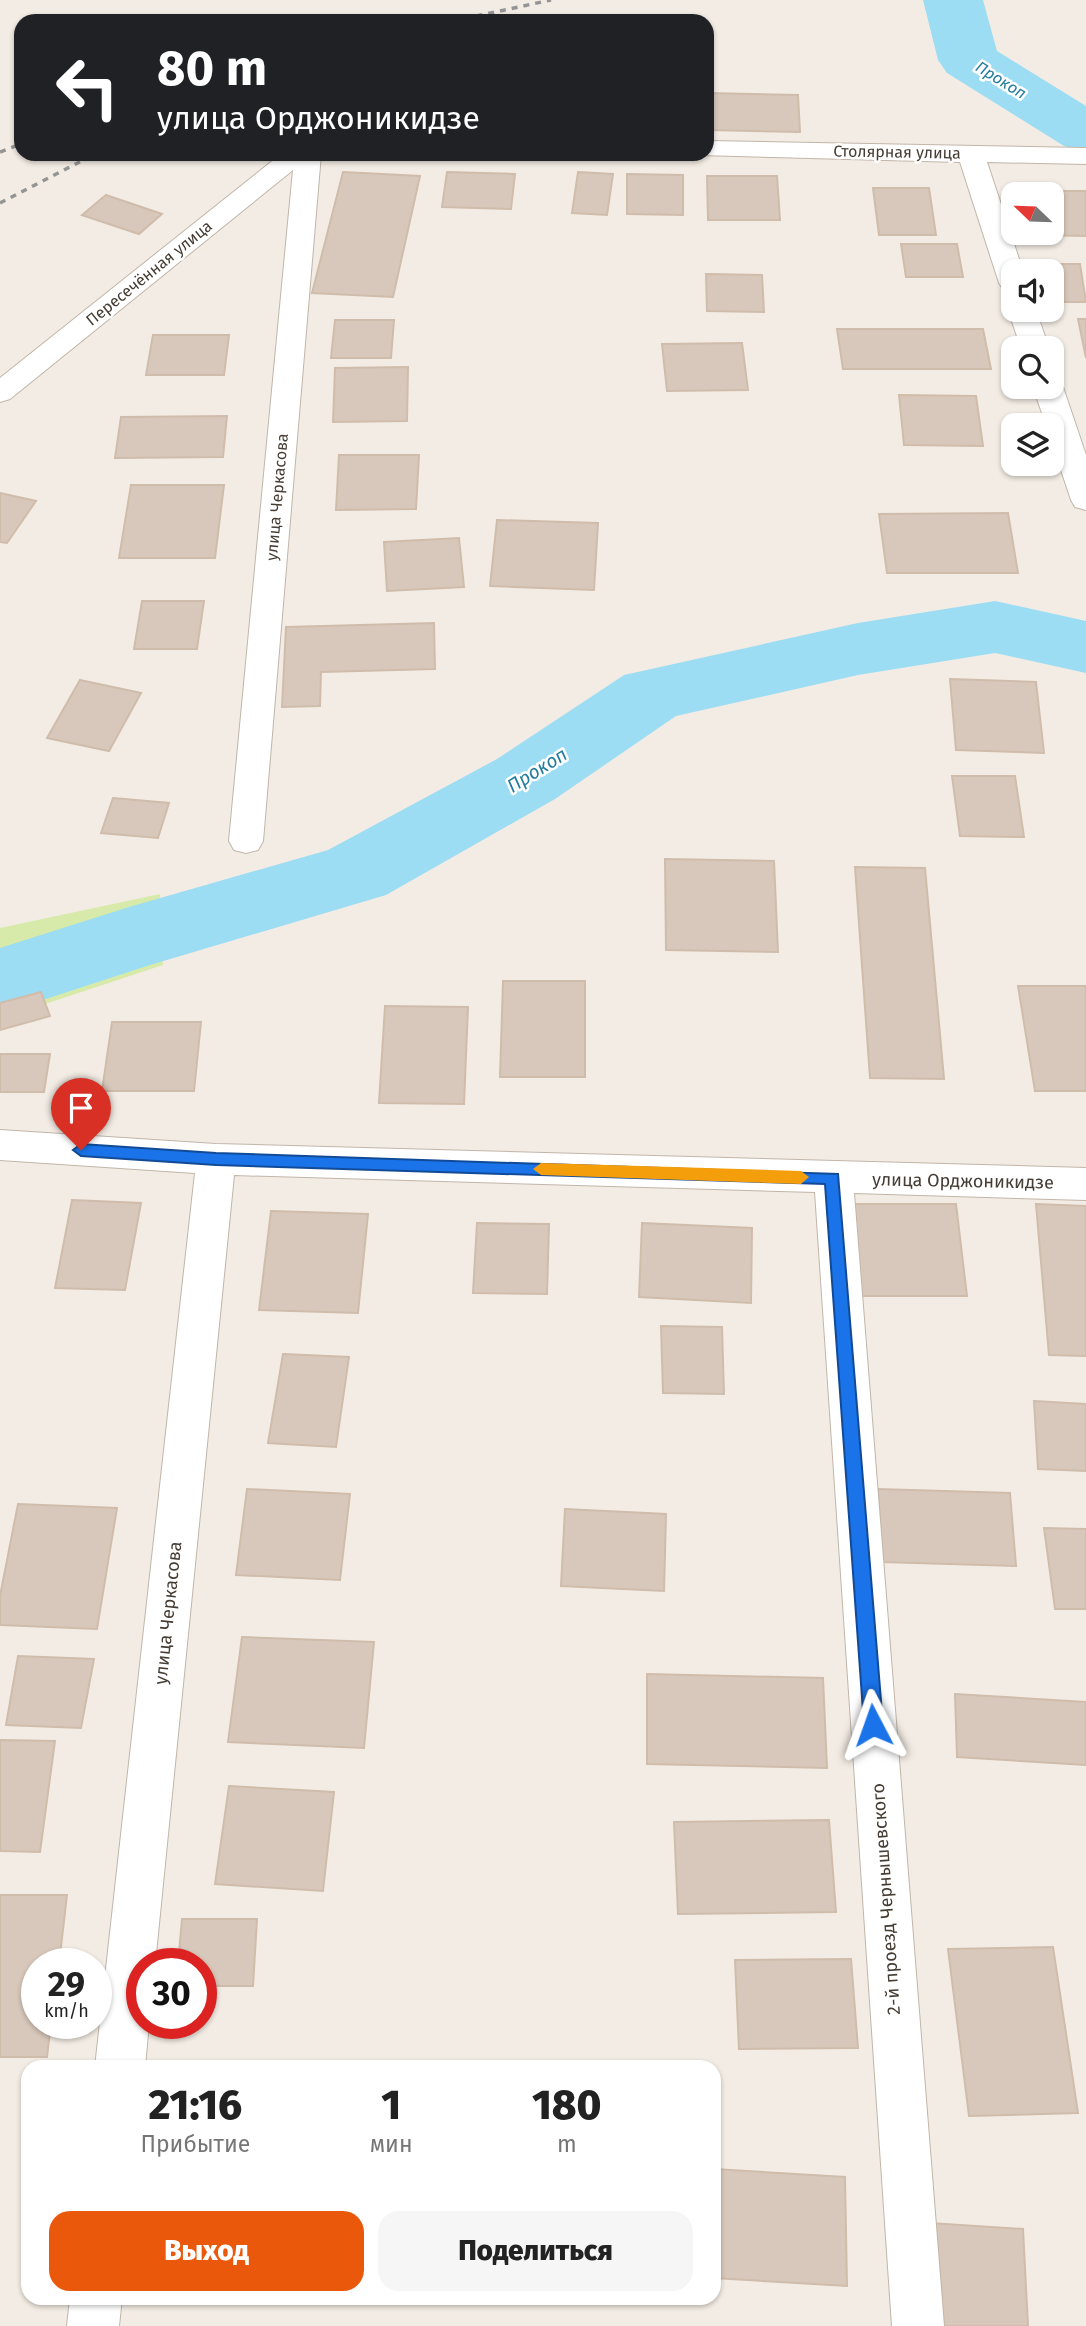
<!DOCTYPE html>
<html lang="ru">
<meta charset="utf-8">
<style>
:root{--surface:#fff;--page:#f6f6f6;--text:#222;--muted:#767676;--accent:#ea580c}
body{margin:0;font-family:"Fira Sans",sans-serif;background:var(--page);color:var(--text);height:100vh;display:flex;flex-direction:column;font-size:26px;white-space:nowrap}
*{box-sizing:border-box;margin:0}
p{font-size:23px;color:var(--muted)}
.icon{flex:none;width:38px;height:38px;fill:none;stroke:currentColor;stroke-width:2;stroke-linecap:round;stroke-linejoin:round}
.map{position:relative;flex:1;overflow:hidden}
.side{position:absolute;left:21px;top:2060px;width:700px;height:245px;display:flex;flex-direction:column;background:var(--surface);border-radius:21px;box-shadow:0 2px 5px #0004}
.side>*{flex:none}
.banner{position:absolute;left:14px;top:14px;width:700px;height:147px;border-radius:21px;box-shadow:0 2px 5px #0004;background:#202124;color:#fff;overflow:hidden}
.needle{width:46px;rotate:293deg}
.fabs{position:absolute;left:1001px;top:182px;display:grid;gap:14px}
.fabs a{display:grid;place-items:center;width:63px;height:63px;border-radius:14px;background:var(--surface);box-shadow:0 2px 5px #0004;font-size:35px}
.speed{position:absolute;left:21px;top:1948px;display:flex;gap:14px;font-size:35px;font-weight:700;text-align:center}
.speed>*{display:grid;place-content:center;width:91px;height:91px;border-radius:50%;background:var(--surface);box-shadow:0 2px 5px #0004;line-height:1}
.speed small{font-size:18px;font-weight:400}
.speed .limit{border:10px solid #d22;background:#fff;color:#111}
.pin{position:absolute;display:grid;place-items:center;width:60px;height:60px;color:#fff;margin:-72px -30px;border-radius:50% 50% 50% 0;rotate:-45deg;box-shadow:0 0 7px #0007}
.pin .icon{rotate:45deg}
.me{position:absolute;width:77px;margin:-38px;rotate:356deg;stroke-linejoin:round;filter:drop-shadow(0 0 5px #0008)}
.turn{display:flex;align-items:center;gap:24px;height:147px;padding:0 28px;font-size:32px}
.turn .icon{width:91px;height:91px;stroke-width:2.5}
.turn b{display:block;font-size:49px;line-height:60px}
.eta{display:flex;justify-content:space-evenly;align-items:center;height:119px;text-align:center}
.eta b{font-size:42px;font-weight:800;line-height:49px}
.action{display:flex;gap:14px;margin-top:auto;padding:14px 28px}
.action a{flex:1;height:80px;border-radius:21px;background:var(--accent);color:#fff;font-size:28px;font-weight:800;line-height:80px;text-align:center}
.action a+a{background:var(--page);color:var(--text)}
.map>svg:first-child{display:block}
.green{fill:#d7eaaa}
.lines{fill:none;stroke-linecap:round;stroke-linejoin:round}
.river{fill:#9cddf4;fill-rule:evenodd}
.building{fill:#d8c8bb;stroke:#d0bcab;stroke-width:2}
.minor-casing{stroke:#c2b5a9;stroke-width:2}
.minor{fill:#fff;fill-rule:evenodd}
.rail{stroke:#949494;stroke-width:3.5;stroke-dasharray:6 6;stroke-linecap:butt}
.route{fill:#1a73e8;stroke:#114b97;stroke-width:2}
.slow{fill:#f59e0b}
.labels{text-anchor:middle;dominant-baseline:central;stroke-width:5;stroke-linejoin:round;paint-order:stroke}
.far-water-label{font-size:16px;font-style:italic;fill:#247c9d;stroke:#fff}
.far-street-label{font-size:16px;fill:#453c33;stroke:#fff}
.street-label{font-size:18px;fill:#453c33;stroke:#fff}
.water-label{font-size:19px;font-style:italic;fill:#247c9d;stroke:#fff}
</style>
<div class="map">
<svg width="1086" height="2326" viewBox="0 0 1086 2326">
<rect width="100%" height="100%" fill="#f3ece4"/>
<polygon class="green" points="160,894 163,965 0,1019 0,928"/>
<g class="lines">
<g class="river">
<polygon points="923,0 983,0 997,51 1086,106 1086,152 1064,146 947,73 938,60"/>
<polygon points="995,601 1086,621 1086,673 995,653 858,675 676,716 555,799 386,895 150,965 0,1014 0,948 129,907 328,850 497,759 624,675 858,623"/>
</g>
</g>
<g class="building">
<polygon points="707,93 798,95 800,132 707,130"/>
<polygon points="343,172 420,176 393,297 312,293"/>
<polygon points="447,172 515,174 511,209 442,207"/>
<polygon points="578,172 613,174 607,215 572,213"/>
<polygon points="627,174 683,175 683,215 627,214"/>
<polygon points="707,176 777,176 780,220 708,220"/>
<polygon points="873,188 929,188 936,235 879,235"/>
<polygon points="1026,191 1086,191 1086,236 1035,235 1034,233 1052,233 1052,194 1026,194"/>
<polygon points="106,195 162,214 139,234 82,215"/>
<polygon points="901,244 957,244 963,277 906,277"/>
<polygon points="1034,264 1080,264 1086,302 1052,302 1052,271 1035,271"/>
<polygon points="706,274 762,275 764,312 707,311"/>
<polygon points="1078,319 1086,319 1086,358"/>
<polygon points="335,320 394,320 391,358 331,358"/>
<polygon points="837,329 983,329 991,369 843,369"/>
<polygon points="153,335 229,335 224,375 146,375"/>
<polygon points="742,343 748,390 667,391 662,344"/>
<polygon points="408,367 407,421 333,422 335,368"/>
<polygon points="899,395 976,396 983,446 904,445"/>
<polygon points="227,416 223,457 115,458 121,417"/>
<polygon points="339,455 419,455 416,509 336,510"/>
<polygon points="131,485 224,485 215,558 119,558"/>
<polygon points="0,493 36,501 7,543 0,542"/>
<polygon points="1008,513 1018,573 887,573 879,514"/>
<polygon points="497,520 598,523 594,590 490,586"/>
<polygon points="459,538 464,587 387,591 384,542"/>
<polygon points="142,601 204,601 197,649 134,649"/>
<polygon points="434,623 435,669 321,672 320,706 282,707 286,627"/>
<polygon points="950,679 1036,682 1044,753 956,750"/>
<polygon points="80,680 141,693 109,751 47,738"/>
<polygon points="952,776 1015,776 1024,837 960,836"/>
<polygon points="113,798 169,803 158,838 101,833"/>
<polygon points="665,859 774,861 778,952 666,950"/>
<polygon points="855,867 925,868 944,1079 870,1078"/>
<polygon points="503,981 585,981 585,1077 500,1077"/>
<polygon points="1018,986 1086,986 1086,1091 1035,1091"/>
<polygon points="41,992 50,1016 0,1030 0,1003"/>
<polygon points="385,1006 468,1007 464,1104 379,1103"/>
<polygon points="112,1022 201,1022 194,1091 102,1091"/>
<polygon points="0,1054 50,1054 44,1092 0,1092"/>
<polygon points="72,1200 141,1203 125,1290 55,1288"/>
<polygon points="853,1204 956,1204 967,1296 861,1296"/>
<polygon points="1036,1204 1086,1206 1086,1356 1049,1355"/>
<polygon points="271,1211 368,1214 358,1313 259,1310"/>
<polygon points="477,1223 549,1224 547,1294 473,1293"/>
<polygon points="642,1223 752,1228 751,1303 639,1297"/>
<polygon points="661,1326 722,1327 724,1394 663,1393"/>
<polygon points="283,1354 349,1357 336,1447 268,1443"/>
<polygon points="1034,1401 1086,1404 1086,1471 1038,1469"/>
<polygon points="247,1489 350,1494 340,1580 236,1575"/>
<polygon points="878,1489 1010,1493 1016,1566 882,1562"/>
<polygon points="18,1504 117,1508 97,1629 0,1625 0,1596"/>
<polygon points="565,1509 666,1514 664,1591 561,1586"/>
<polygon points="1044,1528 1086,1529 1086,1609 1055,1609"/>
<polygon points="242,1637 374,1642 364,1748 228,1742"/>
<polygon points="18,1656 94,1659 81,1728 6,1725"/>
<polygon points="647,1674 823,1678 827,1768 647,1764"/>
<polygon points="955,1694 1086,1702 1086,1765 957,1757"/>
<polygon points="0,1740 55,1741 40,1852 0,1851"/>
<polygon points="229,1786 334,1792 323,1891 215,1884"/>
<polygon points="829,1820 836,1912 678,1914 674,1822"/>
<polygon points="0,1895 67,1895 59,1964 37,1964 37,2023 51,2023 47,2057 0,2057"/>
<polygon points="182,1919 257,1919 253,1986 201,1986 201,1964 178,1964"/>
<polygon points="1053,1947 1078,2113 969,2116 948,1949"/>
<polygon points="851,1959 858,2048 739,2049 735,1960"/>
<polygon points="714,2169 845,2177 847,2286 714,2278"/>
<polygon points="930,2223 1023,2229 1028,2326 933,2326"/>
</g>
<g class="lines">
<defs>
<g id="minor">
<polygon points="707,141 1086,148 1086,164 987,162 1023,271 1013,271 1013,291 1003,289 999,283 960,162 698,155 707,154"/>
<polygon points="281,154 321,154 263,841 258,850 246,853 234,850 229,841 293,170 10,399 0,402 0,378"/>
<polygon points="1012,304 1013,310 1036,310 1049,348 1021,348 1008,310"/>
<polygon points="1052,379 1058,381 1063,387 1086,455 1086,510 1075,507 1071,500 1052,443 1052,425 1046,425 1033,387 1052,387"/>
<polygon points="0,1130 216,1144 1086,1168 1086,1200 854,1193 944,2326 892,2326 815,1192 234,1175 155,1964 142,1964 142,2023 149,2023 145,2067 95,2067 195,1173 0,1160"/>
<polygon points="70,2298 122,2298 119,2326 67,2326"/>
</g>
</defs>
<use href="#minor" class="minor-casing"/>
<use href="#minor" class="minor"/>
<g class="rail">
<polyline points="453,21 551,0"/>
<polyline points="0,152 21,144"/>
<polyline points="0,203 95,154"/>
</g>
</g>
<polygon class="route" points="81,1144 216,1153 838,1174 883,1725 880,1731 873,1734 867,1731 864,1725 825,1184 216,1165 81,1156 73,1150"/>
<polygon class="slow" points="541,1163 801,1171 809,1177 801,1184 541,1175 533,1169"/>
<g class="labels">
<g class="far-water-label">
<text transform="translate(1001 80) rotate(32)">Прокоп</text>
</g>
<g class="far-street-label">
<text transform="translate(897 152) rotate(1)">Столярная улица</text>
<text transform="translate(149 273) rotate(-39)">Пересечённая улица</text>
<text transform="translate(277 497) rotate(-85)">улица Черкасова</text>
</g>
<g class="street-label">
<text transform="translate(963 1181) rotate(1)">улица Орджоникидзе</text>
<text transform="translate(168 1613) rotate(-84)">улица Черкасова</text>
<text transform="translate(886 1899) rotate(-94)">2-й проезд Чернышевского</text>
</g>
<g class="water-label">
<text transform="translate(537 770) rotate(-32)">Прокоп</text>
</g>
</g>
</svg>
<div class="fabs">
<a><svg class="needle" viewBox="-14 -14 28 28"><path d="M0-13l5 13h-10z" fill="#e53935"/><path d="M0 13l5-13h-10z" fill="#767676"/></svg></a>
<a><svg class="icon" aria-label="sound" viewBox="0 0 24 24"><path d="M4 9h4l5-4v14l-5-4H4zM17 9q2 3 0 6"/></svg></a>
<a><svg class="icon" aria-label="search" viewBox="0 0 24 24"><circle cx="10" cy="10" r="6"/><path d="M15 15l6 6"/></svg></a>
<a><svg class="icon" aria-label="layers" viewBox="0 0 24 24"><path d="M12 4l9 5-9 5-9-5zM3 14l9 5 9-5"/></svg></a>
</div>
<div class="speed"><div>29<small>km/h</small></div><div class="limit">30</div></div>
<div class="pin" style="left:81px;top:1150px;background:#d93025"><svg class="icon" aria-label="arrive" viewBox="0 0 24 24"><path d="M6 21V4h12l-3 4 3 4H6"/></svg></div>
<svg class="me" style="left:873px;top:1725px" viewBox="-20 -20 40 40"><path d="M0-17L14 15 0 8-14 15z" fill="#1a73e8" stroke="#fff" stroke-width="4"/></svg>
<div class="banner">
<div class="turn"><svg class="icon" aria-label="left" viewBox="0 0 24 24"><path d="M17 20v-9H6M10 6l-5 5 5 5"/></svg><div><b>80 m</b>улица Орджоникидзе</div></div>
</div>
<section class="side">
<div class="eta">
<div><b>21:16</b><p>Прибытие</p></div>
<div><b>1</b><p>мин</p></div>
<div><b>180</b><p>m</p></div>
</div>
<div class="action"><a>Выход</a><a>Поделиться</a></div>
</section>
</div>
